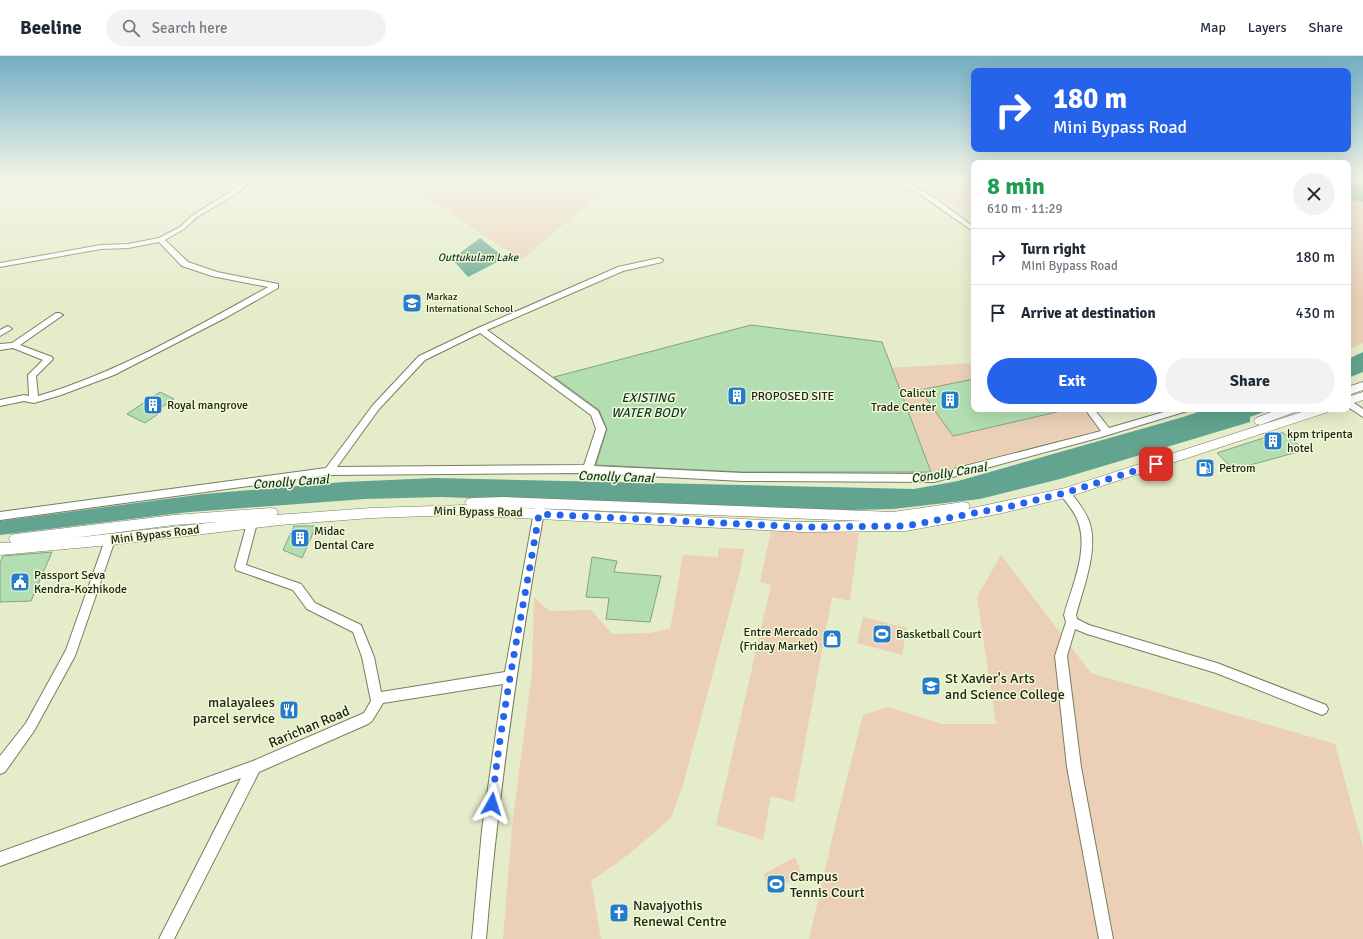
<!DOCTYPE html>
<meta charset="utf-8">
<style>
:root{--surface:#fff;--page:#f2f2f3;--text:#1f2937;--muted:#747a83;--line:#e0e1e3;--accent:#2563eb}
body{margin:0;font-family:Signika,sans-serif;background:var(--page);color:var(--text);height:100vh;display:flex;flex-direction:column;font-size:15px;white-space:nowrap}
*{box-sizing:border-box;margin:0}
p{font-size:13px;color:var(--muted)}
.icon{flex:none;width:22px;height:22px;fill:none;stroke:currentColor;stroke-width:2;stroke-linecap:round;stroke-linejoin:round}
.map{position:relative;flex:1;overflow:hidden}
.drawer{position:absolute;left:971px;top:104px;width:380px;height:252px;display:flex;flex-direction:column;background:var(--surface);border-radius:8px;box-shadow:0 4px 16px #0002}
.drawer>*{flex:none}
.top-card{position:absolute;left:971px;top:12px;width:380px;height:84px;border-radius:8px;box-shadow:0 4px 16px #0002;background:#2563eb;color:#fff;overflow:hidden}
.pin{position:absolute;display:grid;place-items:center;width:34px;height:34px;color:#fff;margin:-17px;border-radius:8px;box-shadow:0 2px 6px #0006}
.me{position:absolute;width:44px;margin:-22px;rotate:6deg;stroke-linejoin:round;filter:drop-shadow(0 0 3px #0008)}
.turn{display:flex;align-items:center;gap:14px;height:84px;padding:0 16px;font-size:18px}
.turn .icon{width:52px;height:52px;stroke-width:2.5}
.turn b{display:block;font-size:28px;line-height:34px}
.round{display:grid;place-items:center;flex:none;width:42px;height:42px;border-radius:21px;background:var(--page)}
.overview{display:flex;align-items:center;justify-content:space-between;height:68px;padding:0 16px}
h1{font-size:24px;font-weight:700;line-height:30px;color:#1e9e55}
.cta{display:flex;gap:8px;margin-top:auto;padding:8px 16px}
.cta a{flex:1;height:46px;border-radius:24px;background:var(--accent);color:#fff;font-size:16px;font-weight:700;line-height:46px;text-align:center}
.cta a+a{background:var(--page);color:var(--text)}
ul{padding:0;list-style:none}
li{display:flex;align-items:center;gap:12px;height:56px;padding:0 16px;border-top:1px solid var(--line)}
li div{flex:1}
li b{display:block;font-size:15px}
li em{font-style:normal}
header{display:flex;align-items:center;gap:24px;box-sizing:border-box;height:56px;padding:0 20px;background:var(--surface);border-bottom:1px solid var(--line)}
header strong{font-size:19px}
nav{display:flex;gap:22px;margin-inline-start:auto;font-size:14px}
.search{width:280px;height:36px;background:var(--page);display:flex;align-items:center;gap:10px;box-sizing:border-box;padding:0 14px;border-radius:22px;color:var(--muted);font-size:15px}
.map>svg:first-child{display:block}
.green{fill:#ebd0b7}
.water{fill:#62a48f}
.building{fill:#b2deb2;stroke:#87a087}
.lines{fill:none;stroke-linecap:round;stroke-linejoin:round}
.minor-casing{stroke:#777e5f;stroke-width:2}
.major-casing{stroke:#777e5f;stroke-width:1}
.minor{fill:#fff;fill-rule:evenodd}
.major{fill:#fff;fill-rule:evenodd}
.route{stroke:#2563eb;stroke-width:7;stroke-dasharray:0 12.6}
.labels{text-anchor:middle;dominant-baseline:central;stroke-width:3;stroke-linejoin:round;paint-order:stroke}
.far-poi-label{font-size:10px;fill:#212418;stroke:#f1fad7;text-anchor:start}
.far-water-label{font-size:11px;font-style:italic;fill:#13332a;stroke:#f1fad7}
.poi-label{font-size:12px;fill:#212418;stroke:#f1fad7;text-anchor:start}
.street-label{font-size:12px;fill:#212418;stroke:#f1fad7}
.water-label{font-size:13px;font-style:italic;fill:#13332a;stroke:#f1fad7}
.near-poi-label{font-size:14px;fill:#212418;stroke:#f1fad7;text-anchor:start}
.near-street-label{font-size:14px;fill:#212418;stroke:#f1fad7}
</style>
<header>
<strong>Beeline</strong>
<div class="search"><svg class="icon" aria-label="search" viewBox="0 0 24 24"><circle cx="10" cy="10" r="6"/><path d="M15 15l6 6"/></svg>Search here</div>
<nav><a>Map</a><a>Layers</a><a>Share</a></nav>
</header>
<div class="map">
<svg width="1363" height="883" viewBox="0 0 1363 883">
<rect width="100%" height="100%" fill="#e4ecca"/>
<g class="green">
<polygon points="408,125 571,125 606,132 522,204 404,127"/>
<polygon points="901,125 974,125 974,158"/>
<polygon points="1348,125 1363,125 1363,287 1348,294"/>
<polygon points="765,299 854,314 974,307 974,353 1087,353 1102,373 931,417 743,417"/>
<polygon points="771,474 859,477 850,545 832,541 794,746 771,740 763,784 716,769 771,529 760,526"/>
<polygon points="719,492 744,493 739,520 683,729 671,762 628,799 591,825 601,883 503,883 512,771 532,616 534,541 549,555 591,554 612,578 649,577 670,573 683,499 718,501"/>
<polygon points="1001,499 1091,617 1335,688 1363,791 1363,883 809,883 837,761 863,659 888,651 942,668 996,668 977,541"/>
<polygon points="863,561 907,572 902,599 857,587"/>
<polygon points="795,801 802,819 769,837 764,818"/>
</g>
<g class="water">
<polygon points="1363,126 1363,146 1348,143 1348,127"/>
<polygon points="480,182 505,202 468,221 452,203"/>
<polygon points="1363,296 1363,316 1348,322 1348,303"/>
<polygon points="1207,353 1272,353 1250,361 1250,366 1060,423 980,443 893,453 850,454 440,441 365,443 189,456 0,479 0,465 204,438 344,426 435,422 914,433 958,425 1180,362"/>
</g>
<g class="building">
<polygon points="751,269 882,286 931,416 743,416 596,409 607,373 599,354 554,321"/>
<polygon points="974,323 974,353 1057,353 1057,356 953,380 920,334"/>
<polygon points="160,336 174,343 156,355 158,358 145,367 127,358"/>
<polygon points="1282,376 1305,394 1243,411 1237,409 1231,411 1217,397"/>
<polygon points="294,470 316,470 302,502 283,494"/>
<polygon points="52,496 31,545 0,546 0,507 3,500"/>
<polygon points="592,501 617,505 614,516 661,520 650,566 606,563 609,542 586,541"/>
</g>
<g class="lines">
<defs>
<g id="minor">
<path d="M210 125H220L240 129 244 125H250L238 137 197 161 184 173 165 184 188 206 217 216 278 228V232L227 261 114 319 61 339 34 347 24 345 0 350V344L24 339 29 340 28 319 43 304 13 292 0 294V288L12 287 56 257H59L63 259 20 289 52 301 53 303 36 320 38 340C117 317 196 271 268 231L212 220 182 210 159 186 128 192 101 193 0 211V207L101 189 128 188 159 182 180 171 193 159 236 132Z"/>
<path d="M896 125C911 122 959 160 974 171V176L927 143Z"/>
<path d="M659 202 663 204 662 206 623 215 487 274 598 355 606 373 594 410 743 417 934 418 1101 375 1085 353H1094L1109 372 1174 353H1188L1187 355 1098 382 934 426 743 425 588 417 329 419 0 464V456L326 412 373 349 419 300 478 272 618 211ZM480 277 591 359 596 373 584 409 337 411 379 353 425 304Z"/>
<polygon points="8,270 12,273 0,280 0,274"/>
<polygon points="1348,343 1363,353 1363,361 1348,351"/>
<path d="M1065 433 1069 434C1077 445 1086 455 1090 468 1098 495 1083 533 1076 559L1077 563 1089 569 1217 607 1326 649 1328 653 1326 657 1322 659 1216 617 1087 578 1075 573 1067 600 1081 711 1113 883H1099L1067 711 1055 600 1066 566 1064 559C1072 530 1090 492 1077 463 1073 453 1065 446 1060 437L1061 434Z"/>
<path d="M540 446 544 447 545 450C519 594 498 737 486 883H472L482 774 503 628 383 647 372 665 368 668 259 716 174 883H159L241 722 0 810V796L253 705 364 657 371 645 362 601 353 576 307 553 293 534 236 514 235 511 248 464H256L257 467 246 509 301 528 315 547 361 569 374 601 381 636 505 616 535 450 536 447Z"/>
<polygon points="110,480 114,481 115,484 75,600 34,675 5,716 0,718 0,700 26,667 66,594 105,484 106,481"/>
</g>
<g id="major">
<polygon points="1363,326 1363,334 1348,339 1348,331"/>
<polygon points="1363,336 1363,344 1348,349 1348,341"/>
<polygon points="1279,353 1297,353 1295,356 1260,369 1256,368 1254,365 1256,362"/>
<path d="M1311 353H1330L1328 356 1065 442 998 458 906 475 803 476 458 459 371 462 280 469 110 489 0 499V487H11L9 483 11 479 16 478 174 459 271 452 276 453 278 457 276 459 371 452 467 449 465 447 467 443 472 442 504 441 893 456 963 446 968 447 970 451 968 453 1065 432ZM503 451H504L865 465 803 466ZM217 466 73 482 174 469Z"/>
</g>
</defs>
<use href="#minor" class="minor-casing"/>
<use href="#major" class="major-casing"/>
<use href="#minor" class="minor"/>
<use href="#major" class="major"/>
</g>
<linearGradient id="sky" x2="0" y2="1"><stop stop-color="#72aec4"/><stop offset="0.5" stop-color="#f3f6e7"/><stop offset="1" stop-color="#f3f6e7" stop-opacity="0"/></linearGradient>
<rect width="1363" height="248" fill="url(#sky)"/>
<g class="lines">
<path class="route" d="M492 748C502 651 523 555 539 458L803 471 906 470 1012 450 1065 437 1156 408"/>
</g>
<defs>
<symbol id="school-square" viewBox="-11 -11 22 22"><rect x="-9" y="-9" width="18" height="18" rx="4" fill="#257cca" stroke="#f1fad7"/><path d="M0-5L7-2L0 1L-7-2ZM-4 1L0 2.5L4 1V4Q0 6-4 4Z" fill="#fff"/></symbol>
<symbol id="building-square" viewBox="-11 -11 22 22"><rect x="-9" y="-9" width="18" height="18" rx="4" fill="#257cca" stroke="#f1fad7"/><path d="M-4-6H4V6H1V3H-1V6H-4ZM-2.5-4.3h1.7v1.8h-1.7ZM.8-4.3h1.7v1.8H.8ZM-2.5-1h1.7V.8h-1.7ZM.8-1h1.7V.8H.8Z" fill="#fff"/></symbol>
<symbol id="fuel-square" viewBox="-11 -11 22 22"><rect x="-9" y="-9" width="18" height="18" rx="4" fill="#257cca" stroke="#f1fad7"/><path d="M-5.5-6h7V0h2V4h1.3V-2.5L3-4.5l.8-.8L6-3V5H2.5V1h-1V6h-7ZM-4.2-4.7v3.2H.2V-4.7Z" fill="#fff"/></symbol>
<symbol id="civic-square" viewBox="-11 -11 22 22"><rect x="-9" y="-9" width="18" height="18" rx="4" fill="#257cca" stroke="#f1fad7"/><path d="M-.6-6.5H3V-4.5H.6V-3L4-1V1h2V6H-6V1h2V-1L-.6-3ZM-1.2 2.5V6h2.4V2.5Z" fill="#fff"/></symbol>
<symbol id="stadium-square" viewBox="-11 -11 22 22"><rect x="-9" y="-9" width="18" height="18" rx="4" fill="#257cca" stroke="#f1fad7"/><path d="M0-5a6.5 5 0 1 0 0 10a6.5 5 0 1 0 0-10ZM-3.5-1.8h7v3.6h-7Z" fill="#fff"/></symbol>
<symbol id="shop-square" viewBox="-11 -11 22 22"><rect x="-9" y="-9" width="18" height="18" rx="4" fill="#257cca" stroke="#f1fad7"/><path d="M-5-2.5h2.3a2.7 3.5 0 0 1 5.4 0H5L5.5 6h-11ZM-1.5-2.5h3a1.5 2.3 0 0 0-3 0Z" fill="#fff"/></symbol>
<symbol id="university-square" viewBox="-11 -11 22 22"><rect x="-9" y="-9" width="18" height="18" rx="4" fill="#257cca" stroke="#f1fad7"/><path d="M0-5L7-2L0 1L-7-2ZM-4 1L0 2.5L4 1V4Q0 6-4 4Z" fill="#fff"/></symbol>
<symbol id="restaurant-square" viewBox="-11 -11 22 22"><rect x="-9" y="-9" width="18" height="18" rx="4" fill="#257cca" stroke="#f1fad7"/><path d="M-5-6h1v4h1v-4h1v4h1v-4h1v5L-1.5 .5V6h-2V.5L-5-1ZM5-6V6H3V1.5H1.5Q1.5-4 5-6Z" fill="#fff"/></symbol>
<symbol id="church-square" viewBox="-11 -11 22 22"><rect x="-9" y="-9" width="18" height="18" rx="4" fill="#257cca" stroke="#f1fad7"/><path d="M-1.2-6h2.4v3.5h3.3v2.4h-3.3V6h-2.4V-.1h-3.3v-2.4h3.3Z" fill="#fff"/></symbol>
</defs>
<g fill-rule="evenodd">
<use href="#school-square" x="401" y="236" width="22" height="22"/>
<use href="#building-square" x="726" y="329" width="22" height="22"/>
<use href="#building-square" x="939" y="333" width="22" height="22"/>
<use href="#building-square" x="142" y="338" width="22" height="22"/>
<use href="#building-square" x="1262" y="374" width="22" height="22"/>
<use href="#fuel-square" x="1194" y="401" width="22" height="22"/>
<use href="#building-square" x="289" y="471" width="22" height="22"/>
<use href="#civic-square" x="9" y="515" width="22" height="22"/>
<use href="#stadium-square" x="871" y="567" width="22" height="22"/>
<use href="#shop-square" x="821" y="572" width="22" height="22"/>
<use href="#university-square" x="920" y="619" width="22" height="22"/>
<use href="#restaurant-square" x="278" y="643" width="22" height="22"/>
<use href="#stadium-square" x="765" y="817" width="22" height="22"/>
<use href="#church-square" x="608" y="846" width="22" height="22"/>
</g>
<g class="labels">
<g class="far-poi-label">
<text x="426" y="241">Markaz<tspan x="426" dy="12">International School</tspan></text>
</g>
<g class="far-water-label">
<text x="478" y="201">Outtukulam Lake</text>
</g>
<g class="poi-label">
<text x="936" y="337" text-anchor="end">Calicut<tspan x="936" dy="14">Trade Center</tspan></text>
<text x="751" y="340">PROPOSED SITE</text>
<text x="167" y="349">Royal mangrove</text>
<text x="1287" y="378">kpm tripenta<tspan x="1287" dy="14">hotel</tspan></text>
<text x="1219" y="412">Petrom</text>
<text x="314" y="475">Midac<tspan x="314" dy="14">Dental Care</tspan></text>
<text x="34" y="519">Passport Seva<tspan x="34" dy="14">Kendra-Kozhikode</tspan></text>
<text x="818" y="576" text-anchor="end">Entre Mercado<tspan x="818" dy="14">(Friday Market)</tspan></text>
<text x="896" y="578">Basketball Court</text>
</g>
<g class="street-label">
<text transform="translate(478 456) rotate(1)">Mini Bypass Road</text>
<text transform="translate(155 479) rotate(-7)">Mini Bypass Road</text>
</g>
<g class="water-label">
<text x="648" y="342">EXISTING<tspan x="648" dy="15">WATER BODY</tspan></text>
<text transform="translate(949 417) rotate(-9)">Conolly Canal</text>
<text transform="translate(616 421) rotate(2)">Conolly Canal</text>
<text transform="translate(291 426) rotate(-4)">Conolly Canal</text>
</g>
<g class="near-poi-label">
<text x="945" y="622">St Xavier's Arts<tspan x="945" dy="16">and Science College</tspan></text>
<text x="275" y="646" text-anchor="end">malayalees<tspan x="275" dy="16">parcel service</tspan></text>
<text x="790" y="820">Campus<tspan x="790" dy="16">Tennis Court</tspan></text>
<text x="633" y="849">Navajyothis<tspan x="633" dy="16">Renewal Centre</tspan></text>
</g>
<g class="near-street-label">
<text transform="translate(309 671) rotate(-23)">Rarichan Road</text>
</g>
</g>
</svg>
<div class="pin" style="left:1156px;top:408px;background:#d93025"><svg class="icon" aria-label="arrive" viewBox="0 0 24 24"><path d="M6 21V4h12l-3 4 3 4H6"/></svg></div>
<svg class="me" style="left:492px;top:748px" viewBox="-20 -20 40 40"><path d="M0-17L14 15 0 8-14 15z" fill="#2563eb" stroke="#fff" stroke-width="4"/></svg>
<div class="top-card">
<div class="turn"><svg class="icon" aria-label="right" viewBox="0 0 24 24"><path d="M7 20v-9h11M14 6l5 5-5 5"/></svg><div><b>180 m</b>Mini Bypass Road</div></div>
</div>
<section class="drawer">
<div class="overview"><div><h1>8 min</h1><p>610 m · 11:29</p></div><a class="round"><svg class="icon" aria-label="close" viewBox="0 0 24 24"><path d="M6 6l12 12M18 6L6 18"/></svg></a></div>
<ul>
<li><svg class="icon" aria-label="right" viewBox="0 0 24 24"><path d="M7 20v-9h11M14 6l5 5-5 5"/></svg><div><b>Turn right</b><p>Mini Bypass Road</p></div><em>180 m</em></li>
<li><svg class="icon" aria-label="arrive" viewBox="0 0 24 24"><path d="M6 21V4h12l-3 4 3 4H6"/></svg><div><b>Arrive at destination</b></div><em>430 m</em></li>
</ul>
<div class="cta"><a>Exit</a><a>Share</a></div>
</section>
</div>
